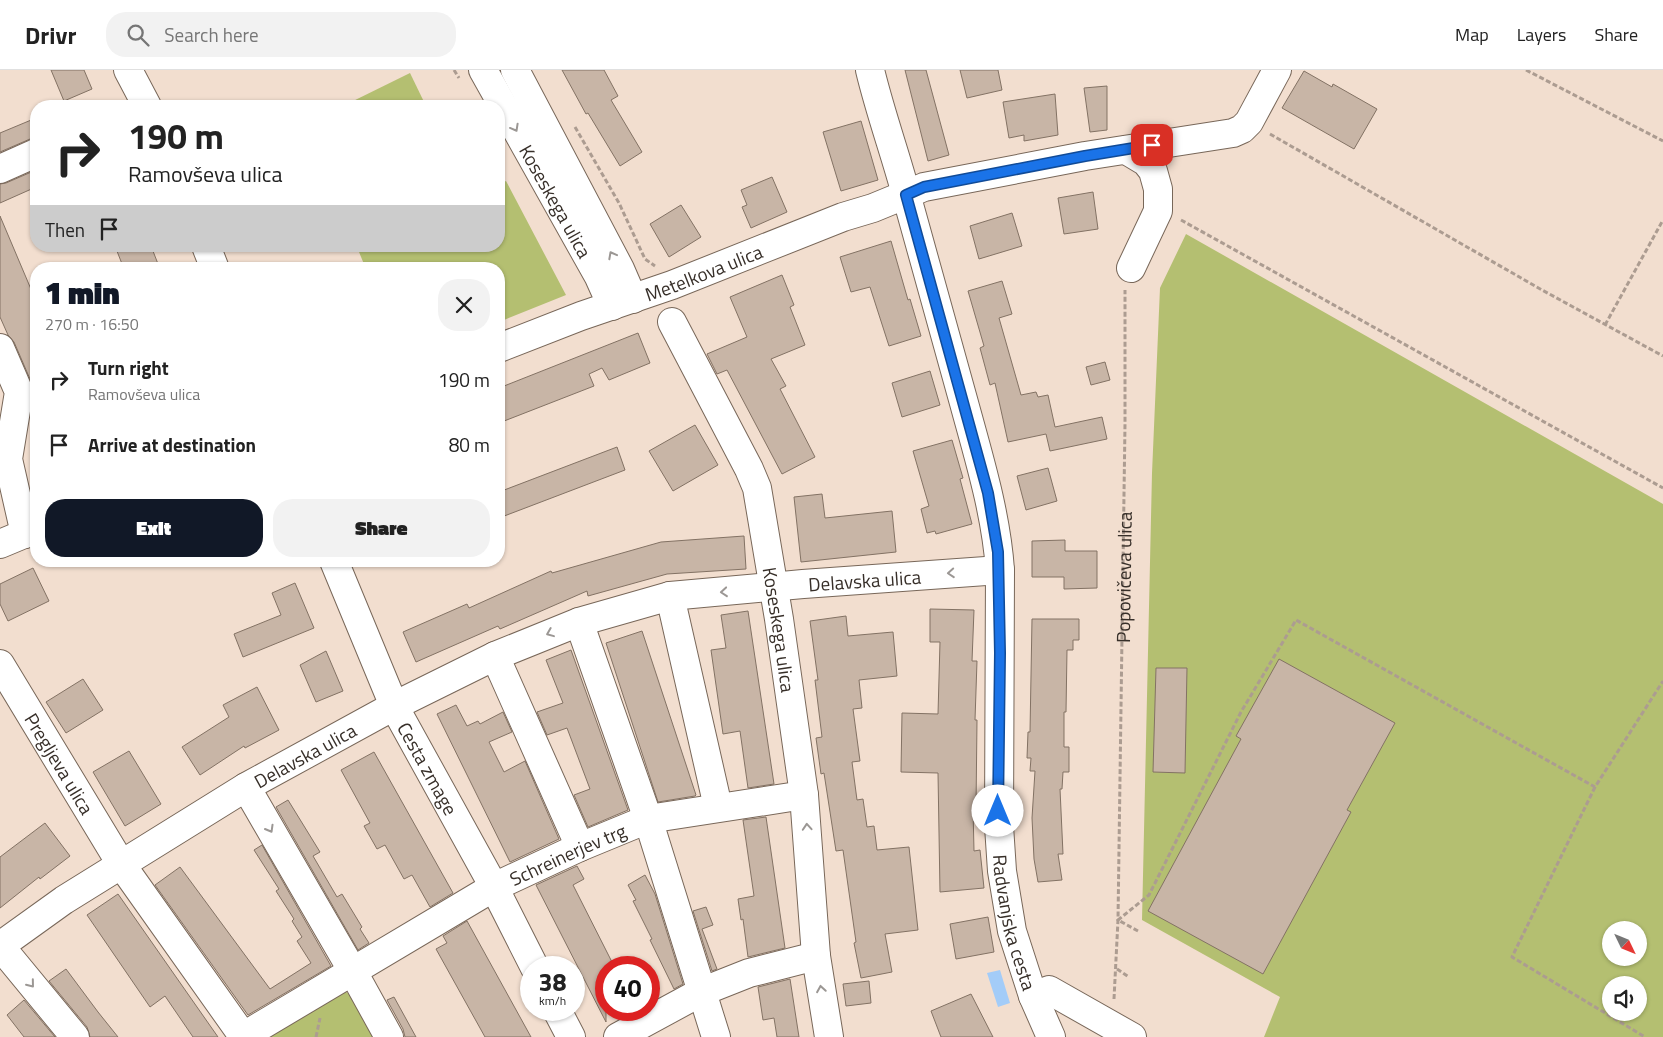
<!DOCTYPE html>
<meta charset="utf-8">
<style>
:root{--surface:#fff;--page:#f2f2f2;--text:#222;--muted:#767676;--line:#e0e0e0;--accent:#111827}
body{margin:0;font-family:"Titillium Web",sans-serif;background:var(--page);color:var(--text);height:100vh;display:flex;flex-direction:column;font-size:19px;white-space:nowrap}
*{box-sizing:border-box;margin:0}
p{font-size:16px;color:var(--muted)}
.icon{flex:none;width:28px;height:28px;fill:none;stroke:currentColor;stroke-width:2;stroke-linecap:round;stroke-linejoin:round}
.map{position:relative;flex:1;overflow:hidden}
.details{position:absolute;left:30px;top:192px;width:475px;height:305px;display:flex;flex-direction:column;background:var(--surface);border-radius:20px;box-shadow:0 1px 4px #0004}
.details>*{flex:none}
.banner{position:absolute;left:30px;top:30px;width:475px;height:152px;border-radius:20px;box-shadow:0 1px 4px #0004;background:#fff;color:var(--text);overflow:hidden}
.needle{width:32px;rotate:133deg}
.buttons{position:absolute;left:1602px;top:851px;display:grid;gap:10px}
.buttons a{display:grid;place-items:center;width:45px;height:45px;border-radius:50%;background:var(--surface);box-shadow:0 1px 4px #0004;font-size:25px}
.speed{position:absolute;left:520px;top:886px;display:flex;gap:10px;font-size:25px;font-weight:700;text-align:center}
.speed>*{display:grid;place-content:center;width:65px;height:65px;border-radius:50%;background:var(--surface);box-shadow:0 1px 4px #0004;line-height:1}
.speed small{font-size:12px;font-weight:400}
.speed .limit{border:8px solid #d22;background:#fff;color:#111}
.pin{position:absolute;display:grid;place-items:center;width:42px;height:42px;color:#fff;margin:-21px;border-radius:10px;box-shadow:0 2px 8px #0006}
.me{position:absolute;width:55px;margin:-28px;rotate:0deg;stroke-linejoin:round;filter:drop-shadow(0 0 4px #0008)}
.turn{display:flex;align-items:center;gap:18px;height:105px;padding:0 15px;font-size:22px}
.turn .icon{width:65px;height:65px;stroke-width:2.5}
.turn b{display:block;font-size:35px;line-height:42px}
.then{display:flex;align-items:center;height:48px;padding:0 15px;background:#0003;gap:10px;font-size:19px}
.round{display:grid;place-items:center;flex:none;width:52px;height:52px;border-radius:20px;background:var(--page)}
.summary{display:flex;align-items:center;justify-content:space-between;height:85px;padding:0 15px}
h1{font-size:30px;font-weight:800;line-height:38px;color:var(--accent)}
.primary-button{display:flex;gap:10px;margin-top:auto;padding:10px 15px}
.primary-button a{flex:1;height:58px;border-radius:20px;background:var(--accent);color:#fff;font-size:20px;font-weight:800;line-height:58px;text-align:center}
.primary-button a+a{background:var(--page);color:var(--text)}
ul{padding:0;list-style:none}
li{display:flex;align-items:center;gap:15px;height:65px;padding:0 15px}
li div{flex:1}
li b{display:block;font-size:19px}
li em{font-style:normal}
header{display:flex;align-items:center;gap:30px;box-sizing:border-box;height:70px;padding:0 25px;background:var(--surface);border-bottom:1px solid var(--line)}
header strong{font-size:24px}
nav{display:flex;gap:28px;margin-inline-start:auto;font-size:18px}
.search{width:350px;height:45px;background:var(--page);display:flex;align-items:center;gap:12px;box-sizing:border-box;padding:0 18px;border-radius:20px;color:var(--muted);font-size:19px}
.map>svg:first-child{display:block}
.green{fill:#b4bf71;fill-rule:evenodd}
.water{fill:#a3ccf8}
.building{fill:#c8b5a6;stroke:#837264}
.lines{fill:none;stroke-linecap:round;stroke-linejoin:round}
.minor-casing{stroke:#786759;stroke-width:30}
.path{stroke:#ac9c91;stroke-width:3;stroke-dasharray:5 2.5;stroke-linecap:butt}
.minor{stroke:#fff;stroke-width:28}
.oneway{stroke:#9b9794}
.route-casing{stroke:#114b97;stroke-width:12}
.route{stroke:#1a73e8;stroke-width:9}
.labels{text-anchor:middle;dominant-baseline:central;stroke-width:4;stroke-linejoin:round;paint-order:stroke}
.street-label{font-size:19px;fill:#372f29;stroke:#f2decf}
</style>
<header>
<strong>Drivr</strong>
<div class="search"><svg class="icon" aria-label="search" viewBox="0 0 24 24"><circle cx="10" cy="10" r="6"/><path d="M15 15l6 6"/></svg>Search here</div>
<nav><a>Map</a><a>Layers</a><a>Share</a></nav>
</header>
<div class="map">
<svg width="1663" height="967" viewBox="0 0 1663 967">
<rect width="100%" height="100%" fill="#f2decf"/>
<g class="green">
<polygon points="410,3 426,36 343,36"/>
<polygon points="506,111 566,225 499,252 499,199 366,199 359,182 371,176 499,176 499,114"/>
<path d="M1186 164 1663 434V967H1264L1280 927 1142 850 1152 403 1160 218ZM1611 860H1639V888H1611ZM1611 915H1639V942H1611Z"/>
<polygon points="345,921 355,929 377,967 262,967"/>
</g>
<polygon class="water" points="1000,900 1010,933 998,937 987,903"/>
<g class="building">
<polygon points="51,0 84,0 92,19 64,31"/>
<polygon points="562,0 604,0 618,26 611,30 642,82 620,96 588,43 586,44"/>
<polygon points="905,0 926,0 949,85 928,91"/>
<polygon points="960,0 998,0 1002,20 967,28"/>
<polygon points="1304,1 1332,17 1333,14 1377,39 1354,79 1282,38"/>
<polygon points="1107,16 1107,60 1090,62 1084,18"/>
<polygon points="1055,24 1058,65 1024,71 1024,65 1009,68 1003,32"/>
<polygon points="36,48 36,68 30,69 0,82 0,63"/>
<polygon points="861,51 878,110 841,121 823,62"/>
<polygon points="36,100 36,117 0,133 0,114 6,113"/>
<polygon points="772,107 787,142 751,158 742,137 747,135 741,120"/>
<polygon points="1093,122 1098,159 1064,164 1058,128"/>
<polygon points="681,135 701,167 669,187 650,154"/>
<polygon points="1012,143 1022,176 979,189 970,156"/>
<polygon points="0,146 36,231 36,332 34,327 33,316 14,272 8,265 0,247"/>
<polygon points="891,171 908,230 910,229 921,266 889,276 870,217 851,222 840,187"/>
<polygon points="115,176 151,176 160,199 124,199"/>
<polygon points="782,205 794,235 790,237 805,275 771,289 786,316 780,319 815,387 782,404 727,300 717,304 707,284 747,267 730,227"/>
<polygon points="1002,211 1012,244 999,248 1021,325 1036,322 1038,327 1048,325 1055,357 1102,347 1107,369 1050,381 1046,364 1008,372 995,313 990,315 980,278 984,276 968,221"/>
<polygon points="638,263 650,293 609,310 602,298 589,304 594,316 499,353 499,318"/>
<polygon points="1105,292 1110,310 1091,315 1086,297"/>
<polygon points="930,301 940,335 902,347 892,313"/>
<polygon points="695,355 718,395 673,421 649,381"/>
<polygon points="952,370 963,408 960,409 972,454 936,464 935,461 927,463 921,439 929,436 913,381"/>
<polygon points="617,377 625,400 499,448 499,422"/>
<polygon points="1048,398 1057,431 1026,440 1017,406"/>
<polygon points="822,424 825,448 892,441 896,482 801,492 794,427"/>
<polygon points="744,466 746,499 667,504 588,526 587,521 500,559 498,556 416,592 403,562 467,534 469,538 551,501 552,503 661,472"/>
<polygon points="1065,470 1065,481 1097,481 1097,518 1064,519 1064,507 1032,507 1032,471"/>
<polygon points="33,498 49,531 8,551 0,534 0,514"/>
<polygon points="295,513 314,558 243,587 234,564 281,545 272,523"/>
<polygon points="930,539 974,540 972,591 977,591 975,650 977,650 976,738 973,738 974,781 980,780 984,818 940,822 938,703 901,702 902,643 938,644 940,572 930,572"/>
<polygon points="748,541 774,714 748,718 740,661 723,664 711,580 726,578 721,545"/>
<polygon points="846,546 848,566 893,562 897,606 859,610 862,638 853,639 860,691 852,692 857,730 863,729 867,757 874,756 877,780 909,777 918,860 885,864 892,902 861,908 854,873 856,872 843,780 836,781 824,703 821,704 816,668 822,667 815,610 818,610 810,551"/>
<polygon points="1032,549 1079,549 1079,570 1073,570 1073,580 1067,580 1066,642 1064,642 1064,677 1069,677 1069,702 1063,702 1062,719 1060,719 1063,784 1058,784 1062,810 1038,812 1034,789 1032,748 1035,701 1030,701 1031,688 1027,688 1028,662 1030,662"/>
<polygon points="642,561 696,725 695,726 658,732 606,573"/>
<polygon points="571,580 628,740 588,757 574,725 590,719 567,658 547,665 537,642 563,633 546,590"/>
<polygon points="326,581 343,621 316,632 300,595"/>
<polygon points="1279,589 1395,653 1347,740 1351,742 1263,904 1148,841 1241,669 1236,666"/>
<polygon points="1156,598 1187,598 1185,703 1153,702"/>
<polygon points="83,609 103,640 66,663 46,632"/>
<polygon points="257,617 279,660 245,678 244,676 200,705 182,677 229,647 223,635"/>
<polygon points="456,635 467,656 478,651 480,654 503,642 512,662 489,672 504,702 525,691 559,769 510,792 437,644"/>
<polygon points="129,681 161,734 125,756 93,702"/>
<polygon points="374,682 453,823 430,837 412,805 404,809 385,775 377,779 364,756 370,753 341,700"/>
<polygon points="288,730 320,782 313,786 337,827 342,824 362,857 360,859 369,873 358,880 276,737"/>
<polygon points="766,747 785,878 748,887 743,849 741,850 738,829 754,826 743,750"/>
<polygon points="45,753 70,786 40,809 39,807 0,838 0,787"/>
<polygon points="262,775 331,896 248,945 155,815 180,797 270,919 311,893 297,871 302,867 292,851 294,849 276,821 279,819 254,780"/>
<polygon points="577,796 584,809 573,815 615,898 606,898 606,952 536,815"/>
<polygon points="645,805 655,824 683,914 674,919 650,870 652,869 633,831 636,830 628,815"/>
<polygon points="118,824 218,967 193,967 165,926 150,937 87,845"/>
<polygon points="706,837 713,855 702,859 717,899 712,901 693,841"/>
<polygon points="988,847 994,882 956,889 950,854"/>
<polygon points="467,851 531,967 485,967 436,879 447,873 443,866"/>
<polygon points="66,899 98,942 118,967 90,967 87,957 49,911"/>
<polygon points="790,909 799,967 777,967 774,948 763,950 758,917"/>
<polygon points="869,911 871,933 846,936 843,914"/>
<polygon points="971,924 993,967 941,967 931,941"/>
<polygon points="394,927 416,967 405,967 403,959 387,930"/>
<polygon points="24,930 55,967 24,967 7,945"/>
</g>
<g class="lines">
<defs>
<g id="minor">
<polyline points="128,0 147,36"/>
<path id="s2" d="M483 0 599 207 612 236"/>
<polyline points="515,0 620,199 633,229"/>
<path id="s3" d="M870 0C880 42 895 83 906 124 925 194 945 263 964 333 979 388 996 443 1000 500L999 756 1002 801 1012 861 1033 926 1051 967"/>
<polyline points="1126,80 1146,92 1153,101 1158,119 1158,141 1131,198"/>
<polyline points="0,99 36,83"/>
<polyline points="206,176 215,199"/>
<path id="s4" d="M672 252 749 399 757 418 779 549 804 725 816 886 829 967"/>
<polyline points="0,278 19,322 8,389 25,464"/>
<path id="s5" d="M499 278 581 246 672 215 843 147 873 138 924 117 1085 86 1233 63 1242 59 1249 52 1277 0"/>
<polyline points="0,474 36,459"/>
<path id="s6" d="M334 491 394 636 494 817 535 898"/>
<polyline points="670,526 718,737"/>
<polyline points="579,552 648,749 716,967"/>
<polyline points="495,586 580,777"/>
<path id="s7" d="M0 594 121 794 243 966"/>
<polyline points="246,717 352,900 389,967"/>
<path id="s8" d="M0 876 64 830 246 717 394 636 495 586 579 552 670 526 803 514 1000 500"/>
<polyline points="0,876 75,967"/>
<polyline points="1033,926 1049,920 1132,967"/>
<polyline points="557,940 571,967"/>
<path id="s9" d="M242 967 494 817 580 777 648 749 804 725"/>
<polyline points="618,967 701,922 749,903 816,886"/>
</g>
</defs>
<use href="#minor" class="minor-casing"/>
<g class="path">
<polyline points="454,0 459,8"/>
<polyline points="1526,0 1663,71"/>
<polyline points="575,57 619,133 645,189 655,196"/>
<polyline points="1270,64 1542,220 1663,286"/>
<polyline points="1181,150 1663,418"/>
<polyline points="1605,255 1663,150"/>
<polyline points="1595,717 1512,887 1645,967"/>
<polyline points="1138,861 1118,850 1149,825 1241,642 1296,550 1595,717 1663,611"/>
<polyline points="1117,899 1129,907"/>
<path id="s1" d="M1114 929 1118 850 1125 354V220"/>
<polyline points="316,967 320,948"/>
</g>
<use href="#minor" class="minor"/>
</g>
<defs><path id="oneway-chevron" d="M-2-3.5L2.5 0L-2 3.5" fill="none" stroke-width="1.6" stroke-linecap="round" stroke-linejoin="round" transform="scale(1.25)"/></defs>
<g class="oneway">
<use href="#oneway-chevron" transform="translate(515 58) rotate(61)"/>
<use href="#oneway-chevron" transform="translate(612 185) rotate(-118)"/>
<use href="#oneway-chevron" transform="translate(951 503) rotate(176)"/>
<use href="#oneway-chevron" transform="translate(724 522) rotate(175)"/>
<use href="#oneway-chevron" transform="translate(550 563) rotate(158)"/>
<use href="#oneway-chevron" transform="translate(807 757) rotate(-94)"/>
<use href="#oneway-chevron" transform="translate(270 759) rotate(60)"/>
<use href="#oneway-chevron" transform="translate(31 914) rotate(51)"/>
<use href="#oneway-chevron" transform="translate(821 919) rotate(-99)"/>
</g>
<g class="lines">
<defs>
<polyline id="route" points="998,741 1000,583 998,482 988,423 906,125 924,117 1085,86 1152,75"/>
</defs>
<use href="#route" class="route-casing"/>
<use href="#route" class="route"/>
</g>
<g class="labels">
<g class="street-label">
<text stroke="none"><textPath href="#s2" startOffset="150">Koseskega ulica</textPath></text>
<text stroke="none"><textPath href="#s5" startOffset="218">Metelkova ulica</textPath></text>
<text stroke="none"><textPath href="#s1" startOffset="422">Popovičeva ulica</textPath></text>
<text stroke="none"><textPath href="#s8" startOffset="955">Delavska ulica</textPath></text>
<text stroke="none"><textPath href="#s4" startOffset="330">Koseskega ulica</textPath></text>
<text stroke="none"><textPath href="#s8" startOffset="360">Delavska ulica</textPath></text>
<text stroke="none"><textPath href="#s7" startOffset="116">Pregljeva ulica</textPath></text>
<text stroke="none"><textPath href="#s6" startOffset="228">Cesta zmage</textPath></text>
<text stroke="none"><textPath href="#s9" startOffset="374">Schreinerjev trg</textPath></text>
<text stroke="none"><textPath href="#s3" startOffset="871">Radvanjska cesta</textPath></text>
</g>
</g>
</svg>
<div class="buttons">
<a><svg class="needle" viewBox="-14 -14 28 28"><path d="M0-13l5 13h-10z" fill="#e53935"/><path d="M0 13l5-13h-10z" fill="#767676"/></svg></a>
<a><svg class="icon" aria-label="sound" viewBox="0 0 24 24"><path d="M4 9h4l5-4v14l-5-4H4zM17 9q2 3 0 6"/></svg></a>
</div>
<div class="speed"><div>38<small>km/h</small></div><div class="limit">40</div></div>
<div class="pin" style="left:1152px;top:75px;background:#d93025"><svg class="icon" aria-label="arrive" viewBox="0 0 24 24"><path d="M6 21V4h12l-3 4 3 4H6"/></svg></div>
<svg class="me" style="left:998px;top:741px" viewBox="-20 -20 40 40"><circle r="19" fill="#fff"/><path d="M0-13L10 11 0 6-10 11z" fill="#1a73e8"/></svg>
<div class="banner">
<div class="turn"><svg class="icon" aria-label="right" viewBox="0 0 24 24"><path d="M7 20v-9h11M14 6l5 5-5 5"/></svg><div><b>190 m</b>Ramovševa ulica</div></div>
<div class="then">Then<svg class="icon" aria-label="arrive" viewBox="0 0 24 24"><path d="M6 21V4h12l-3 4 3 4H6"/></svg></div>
</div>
<section class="details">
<div class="summary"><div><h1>1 min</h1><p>270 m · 16:50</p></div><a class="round"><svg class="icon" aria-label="close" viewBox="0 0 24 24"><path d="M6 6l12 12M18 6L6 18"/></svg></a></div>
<ul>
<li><svg class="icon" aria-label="right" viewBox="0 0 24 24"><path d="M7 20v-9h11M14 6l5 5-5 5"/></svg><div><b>Turn right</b><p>Ramovševa ulica</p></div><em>190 m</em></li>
<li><svg class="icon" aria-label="arrive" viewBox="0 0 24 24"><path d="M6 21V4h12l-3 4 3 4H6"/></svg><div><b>Arrive at destination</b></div><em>80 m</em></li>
</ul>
<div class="primary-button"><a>Exit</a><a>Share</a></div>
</section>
</div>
